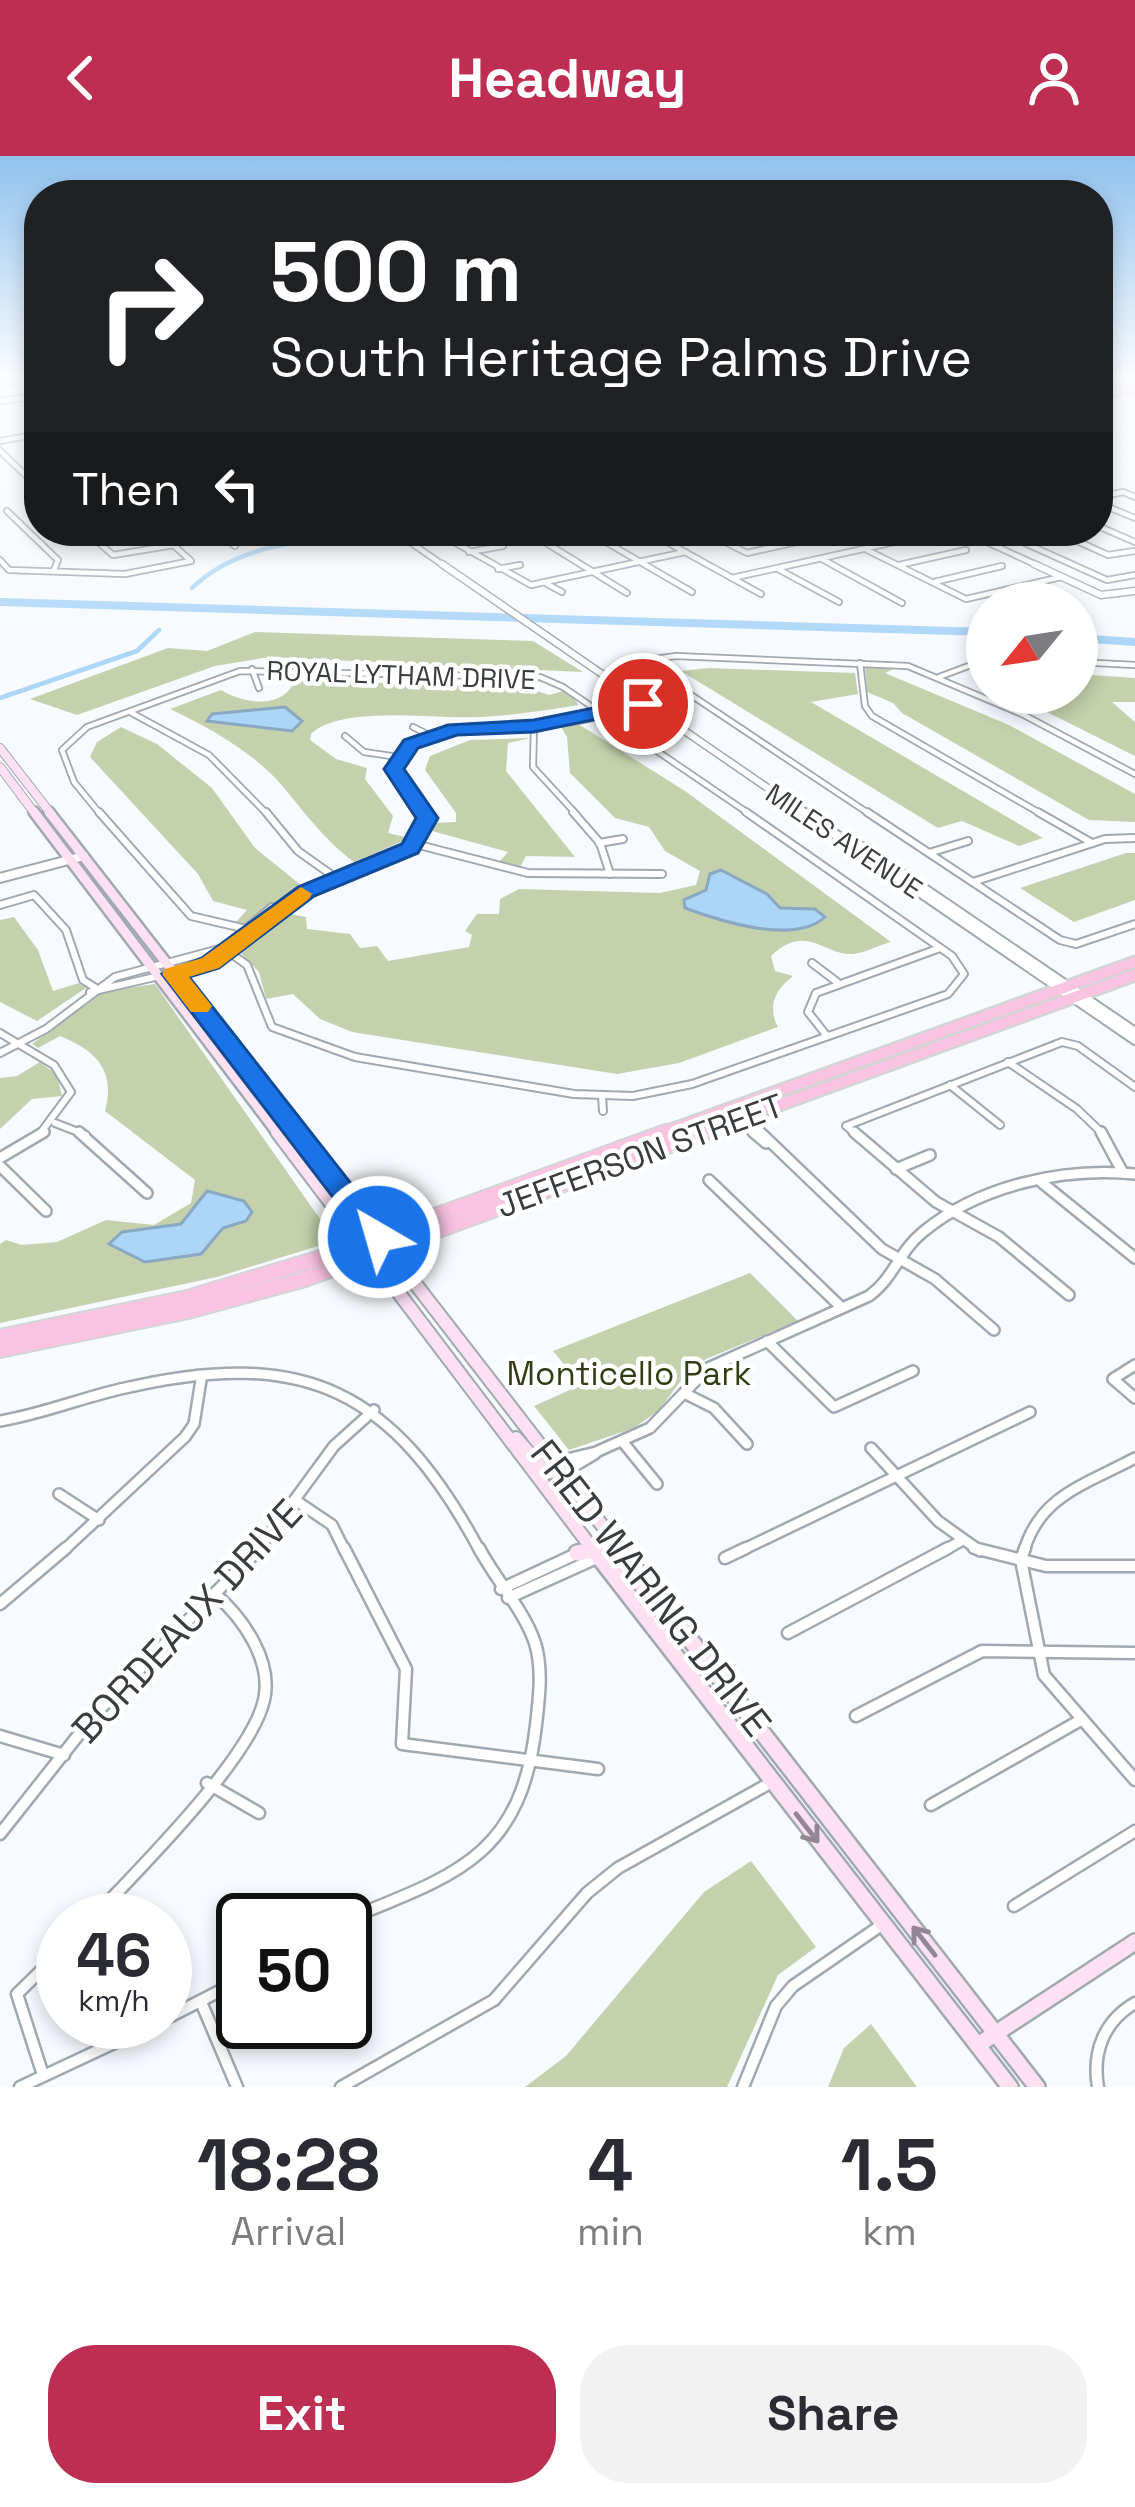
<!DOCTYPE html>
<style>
:root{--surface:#fff;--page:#f2f2f3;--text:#2b2b33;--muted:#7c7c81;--accent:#be2d52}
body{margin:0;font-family:"Space Grotesk",sans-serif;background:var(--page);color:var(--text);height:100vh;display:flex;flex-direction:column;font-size:45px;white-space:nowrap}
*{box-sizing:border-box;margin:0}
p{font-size:39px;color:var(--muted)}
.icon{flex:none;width:66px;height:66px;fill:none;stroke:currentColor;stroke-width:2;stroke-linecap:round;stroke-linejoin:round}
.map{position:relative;height:1931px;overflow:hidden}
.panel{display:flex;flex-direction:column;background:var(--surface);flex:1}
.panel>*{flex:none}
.top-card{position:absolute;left:24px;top:24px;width:1089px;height:366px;border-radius:48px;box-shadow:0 6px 18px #0003;background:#202124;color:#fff;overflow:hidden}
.needle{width:78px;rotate:240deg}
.fabs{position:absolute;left:966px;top:426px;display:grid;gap:24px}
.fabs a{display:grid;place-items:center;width:132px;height:132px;border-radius:50%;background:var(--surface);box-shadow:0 6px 18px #0003;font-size:60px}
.speed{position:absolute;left:36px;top:1737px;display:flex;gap:24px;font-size:60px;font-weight:700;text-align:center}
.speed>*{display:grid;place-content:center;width:156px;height:156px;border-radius:50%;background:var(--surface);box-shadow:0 6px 18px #0003;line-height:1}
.speed small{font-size:30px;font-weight:400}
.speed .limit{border:6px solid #111;border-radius:18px;background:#fff;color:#111}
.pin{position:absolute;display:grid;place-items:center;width:102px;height:102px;color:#fff;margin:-51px;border:6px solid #fff;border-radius:50%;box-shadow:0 3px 12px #0007}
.me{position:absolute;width:132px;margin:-66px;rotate:322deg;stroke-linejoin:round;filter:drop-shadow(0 0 9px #0008)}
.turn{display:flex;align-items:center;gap:42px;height:252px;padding:0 48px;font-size:54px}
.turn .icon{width:156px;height:156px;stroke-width:2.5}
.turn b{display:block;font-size:84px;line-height:102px}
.then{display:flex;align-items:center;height:114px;padding:0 48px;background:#0003;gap:24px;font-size:45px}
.eta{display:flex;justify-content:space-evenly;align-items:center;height:204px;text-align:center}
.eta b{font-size:72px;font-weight:700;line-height:84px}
.primary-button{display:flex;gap:24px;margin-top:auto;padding:24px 48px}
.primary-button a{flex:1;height:138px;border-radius:48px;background:var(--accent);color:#fff;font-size:48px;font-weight:700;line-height:138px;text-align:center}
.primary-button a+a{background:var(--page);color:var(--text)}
header{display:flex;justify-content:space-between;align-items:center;height:156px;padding:0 48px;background:var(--accent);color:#fff;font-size:54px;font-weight:700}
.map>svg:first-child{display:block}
.green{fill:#c5d1ad}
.water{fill:#acd6f8;stroke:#8aa8c1;stroke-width:3}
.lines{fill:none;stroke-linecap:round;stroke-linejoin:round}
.canal{stroke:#acd6f8;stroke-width:4.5}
.river{stroke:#acd6f8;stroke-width:8}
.minor-far3-casing{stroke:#a0a8b1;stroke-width:8}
.minor-far2-casing{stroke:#a0a8b1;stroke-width:10}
.minor-far1-casing{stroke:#a0a8b1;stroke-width:14}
.minor-casing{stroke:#a0a8b1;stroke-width:15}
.tertiary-far2-casing{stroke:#a0a8b1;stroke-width:8}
.tertiary-far1-casing{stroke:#a0a8b1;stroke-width:9}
.tertiary-casing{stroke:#a0a8b1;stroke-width:12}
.secondary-far4-casing{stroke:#a0a8b1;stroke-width:9}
.secondary-far3-casing{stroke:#a0a8b1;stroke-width:10}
.secondary-far2-casing{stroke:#a0a8b1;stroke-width:14}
.secondary-far1-casing{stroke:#a0a8b1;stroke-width:16}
.secondary-casing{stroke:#a0a8b1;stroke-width:20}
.primary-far2-casing{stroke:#d3d4d5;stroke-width:9}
.primary-far1-casing{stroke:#d3d4d5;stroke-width:15}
.primary-casing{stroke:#d3d4d5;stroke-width:18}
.minor-far3{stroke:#fff;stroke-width:4.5}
.minor-far2{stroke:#fff;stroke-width:6}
.minor-far1{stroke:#fff;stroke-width:9}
.minor{stroke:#fff;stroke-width:10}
.tertiary-far2{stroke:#fff;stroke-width:4.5}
.tertiary-far1{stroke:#fff;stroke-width:6}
.tertiary{stroke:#fff;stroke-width:8}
.secondary-far4{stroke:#fde1f1;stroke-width:6}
.secondary-far3{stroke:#fde1f1;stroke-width:8}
.secondary-far2{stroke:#fde1f1;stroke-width:9}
.secondary-far1{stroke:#fde1f1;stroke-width:12}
.secondary{stroke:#fde1f1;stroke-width:15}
.primary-far2{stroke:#fac3e2;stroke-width:6}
.primary-far1{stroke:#fac3e2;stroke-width:10}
.primary{stroke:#fac3e2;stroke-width:14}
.oneway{stroke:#918790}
.route{fill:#1a73e8;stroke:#114b97;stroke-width:3}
.slow{fill:#f59e0b}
.labels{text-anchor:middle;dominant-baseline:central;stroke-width:9;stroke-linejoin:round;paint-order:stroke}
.far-street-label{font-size:27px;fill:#393d40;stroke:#fff}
.street-label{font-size:33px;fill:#393d40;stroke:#fff}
.park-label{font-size:33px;fill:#313d12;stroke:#fff}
.near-street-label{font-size:39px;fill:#393d40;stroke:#fff}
</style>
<header><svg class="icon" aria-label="back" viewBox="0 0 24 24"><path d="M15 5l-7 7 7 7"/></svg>Headway<svg class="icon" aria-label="person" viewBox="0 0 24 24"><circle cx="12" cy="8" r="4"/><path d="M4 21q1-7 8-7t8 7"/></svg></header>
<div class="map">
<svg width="1135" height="1931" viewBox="0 0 1135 1931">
<rect width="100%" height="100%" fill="#f7fafe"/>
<g class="green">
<polygon points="255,476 533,485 583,516 269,501 215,510 77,559 30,543 168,492 207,495"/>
<polygon points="865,510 898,511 885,517 1009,569 1135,638 1135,666 1089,664 902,557 893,547 867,536"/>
<polygon points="709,512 855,517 858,538 811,546 1043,682 1019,690 962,665 938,672 681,515"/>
<polygon points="1077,518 1135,522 1135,546 1112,546 1135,566 1135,600 1009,537 1077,537"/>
<path d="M532 523 540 524 531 533 549 539 567 534 579 549C536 556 490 563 447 561 415 560 336 553 311 578L310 584 336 603 367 612 365 623 393 660 388 677 410 682 354 706C322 682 304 655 278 625 249 594 208 571 170 553L221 534C245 548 283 554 295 524L525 532Z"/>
<path d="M575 566 685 635 891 786C879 789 865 797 853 798 824 800 807 766 771 800L775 815 793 820C775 834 767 850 778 871L679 907 617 918 352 876 320 863 293 838 266 843 259 816 237 793 280 756 306 761 307 773 350 778 360 792 377 790 388 805 469 791 472 779 465 775 477 758H499L500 743 519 733 660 737 696 729 700 715 665 695 649 671 615 662 570 617 567 581 560 569Z"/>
<polygon points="121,571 157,588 212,632 255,692 302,730 247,767 235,767 247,754 213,745 198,718 90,601 97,586"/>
<polygon points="531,582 508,587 506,615 575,701 526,700 520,711 499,706 508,696 432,675 433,667 456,666 456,657 425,614 430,600 470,584"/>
<polygon points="1126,697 1135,697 1135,744 1074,766 1020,732"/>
<polygon points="14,761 38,794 53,835 79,827 86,832 37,865 0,846 0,764"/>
<path d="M155 828 332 1080 328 1087 217 1121 0 1167V1088L6 1084 22 1089 57 1086 106 1064 154 1069 191 1047 195 1024 105 955C116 914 96 895 60 880L38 892 32 888 105 835Z"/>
<polygon points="40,906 57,919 62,940 32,943 0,973 0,922 17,920"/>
<polygon points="750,1117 798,1165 706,1203 683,1222 658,1255 634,1272 569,1294 534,1250 581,1229 553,1195"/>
<polygon points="751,1705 816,1791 778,1819 727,1931 525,1931 566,1900 704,1736"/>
<polygon points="871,1868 917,1931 828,1931 844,1892"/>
</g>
<g class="water">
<polygon points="285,551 302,565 292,575 207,565 212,558"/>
<path d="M721 714 767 738 780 752 815 753 825 761C794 789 720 765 685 752L684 744 706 734 710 718Z"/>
<polygon points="207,1035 244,1045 252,1056 246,1065 223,1072 201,1098 145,1106 109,1088 122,1076 181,1068"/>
</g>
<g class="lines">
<g class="canal">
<path d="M192 432C241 385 312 385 376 375"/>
<polyline points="0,542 137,495 159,474"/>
</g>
<g class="river">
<polyline points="0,446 987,476"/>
<polyline points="1077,482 1135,486"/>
</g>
<defs>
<g id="minor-far3">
<polyline points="0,228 39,222"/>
<polyline points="0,245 39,240"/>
<polyline points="0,295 39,332"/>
<polyline points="1098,341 1123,336 1135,341"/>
<polyline points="1098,347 1135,362"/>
<polyline points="7,355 58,404 54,414"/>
<polyline points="1098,370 1135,386"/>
<polyline points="85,375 113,399 174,389"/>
<polyline points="216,375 235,390"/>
<polyline points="275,375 283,381"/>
<polyline points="527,375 627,437"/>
<polyline points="587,375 692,436"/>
<polyline points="647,375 761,438"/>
<polyline points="998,375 1107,424 1135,419"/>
<polyline points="1055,375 1108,399 1135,395"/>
<polyline points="133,377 147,375"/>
<polyline points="445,381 531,429 685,396"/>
<polyline points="445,381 471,375"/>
<polyline points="720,382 753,375"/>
<polyline points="719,383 747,397 846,375"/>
<polyline points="867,394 966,443 1061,421"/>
<polyline points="469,396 503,390"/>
<polyline points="822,403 902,447"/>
<polyline points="0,404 9,414 125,418 191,405 158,375"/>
<polyline points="899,409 966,394"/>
<polyline points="498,413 520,409"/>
<polyline points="778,413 839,446"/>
<polyline points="732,422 944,375"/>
<polyline points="934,426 1002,410"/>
<polyline points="547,428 562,436"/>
<polyline points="994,438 1013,447"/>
<polyline points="640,505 871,659"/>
<polyline points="640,505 676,500 908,510 1022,558 1135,618"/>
<polyline points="1077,506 1135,509"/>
<polyline points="860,507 865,550 872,560 1043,659"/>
<polyline points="252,513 259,532"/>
<polyline points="939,521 987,503"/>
<polyline points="648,545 684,536"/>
<polyline points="130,556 209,599 268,659"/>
<polyline points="534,570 533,611 577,659"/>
<polyline points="413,571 429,579"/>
<polyline points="345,580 364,596 398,601"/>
<polyline points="101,659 74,626 62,594 87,571 240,515 540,521 563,531 751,659"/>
<path d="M424 659 394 613C423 559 486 575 538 570 575 567 613 560 648 545"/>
</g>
<g id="minor-far2">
<polyline points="99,656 191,760 255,775"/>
<polyline points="266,656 298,695 336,722"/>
<polyline points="573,656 600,687 610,718"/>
<polyline points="867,656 1060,784 1076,788 1135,768"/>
<polyline points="1038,656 1092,687"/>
<polyline points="599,687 623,683"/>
<polyline points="415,688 528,717 662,718"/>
<polyline points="929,697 968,685"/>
<polyline points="973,726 1105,683 1135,682"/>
<polyline points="0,749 34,739 66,774 83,824 99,834"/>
<polyline points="223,792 247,809 272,871 355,901 574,938 633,940 692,928 948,838 964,818 952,800 746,656"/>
<polyline points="812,807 837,826"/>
<polyline points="90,836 207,809 298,740 410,693 427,663 422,656"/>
<polyline points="0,877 54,909 71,936 39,979"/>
<polyline points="827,880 808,856 816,837 940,792"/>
<polyline points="0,897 46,873 115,821 223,792 272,751"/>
<polyline points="1008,906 1077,953 1104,979"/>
<polyline points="950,929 1000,969"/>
<polyline points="602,940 603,955"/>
<polyline points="744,961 763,979"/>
<polyline points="737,964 756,979"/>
<polyline points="55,967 86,979"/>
<polyline points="857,979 846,970 1062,886 1078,890 1135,931"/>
</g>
<g id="minor-far1">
<polyline points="79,976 147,1037"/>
<polyline points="753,976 766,987"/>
<polyline points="760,976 882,1093 935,1123 994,1174"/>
<polyline points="854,976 936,1046 999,1081 1069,1139"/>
<polyline points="1101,976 1123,1017"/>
<polyline points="0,1002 44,976"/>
<polyline points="0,1010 46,1055"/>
<polyline points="896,1013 930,999"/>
<polyline points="709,1024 842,1152"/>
<polyline points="1040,1025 1135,1102"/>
<polyline points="767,1185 834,1251 913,1215"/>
<polyline points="1135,1209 1113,1223 1135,1242"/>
<polyline points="684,1237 714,1252 747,1288"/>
<path d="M0 1265C43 1258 83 1241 125 1232 306 1190 394 1235 480 1395"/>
<polyline points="622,1285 657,1328"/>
<polyline points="871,1292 938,1365 980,1395"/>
<path d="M552 1300 563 1304 596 1296 650 1272 708 1212 869 1140C893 1123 900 1094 923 1076 980 1029 1064 1011 1135 1018"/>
<polyline points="563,1317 595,1298"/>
<polyline points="59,1338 99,1364"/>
<polyline points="298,1346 332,1369 345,1395"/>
<polyline points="63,1395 185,1281 194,1268 201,1224"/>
<polyline points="257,1395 334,1290 374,1254"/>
<polyline points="740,1395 1030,1256"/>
<polyline points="943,1395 961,1385"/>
<path d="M1024 1395C1040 1339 1087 1328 1135 1302"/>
</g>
<g id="minor">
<polyline points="344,1392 406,1513 402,1588 598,1613"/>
<polyline points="974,1392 1046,1410 1135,1410"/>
<polyline points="1025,1392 1021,1404 1044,1519 1135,1624"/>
<polyline points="725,1402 746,1392"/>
<polyline points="501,1433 576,1398"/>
<polyline points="508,1442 599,1401"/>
<polyline points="0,1448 66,1392"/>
<polyline points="788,1477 948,1392"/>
<polyline points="856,1560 982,1495 1135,1497"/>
<polyline points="0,1580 64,1599"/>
<polyline points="207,1627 259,1657"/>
<polyline points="931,1649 1079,1565"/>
<polyline points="0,1678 95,1558 260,1392"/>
<polyline points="1014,1750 1135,1675"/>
<path d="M91 1764C135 1717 251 1603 264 1544 273 1505 243 1462 215 1438"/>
<path d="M345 1764C456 1719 521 1701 536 1569 539 1543 543 1513 535 1487 524 1454 495 1423 479 1392"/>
<polyline points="201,1846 237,1931"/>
<polyline points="165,1863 243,1823"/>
<polyline points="43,1919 17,1838 63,1793"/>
<polyline points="20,1931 159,1866"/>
<polyline points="341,1931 494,1844 587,1737 618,1712 770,1627"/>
<polyline points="743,1931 776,1850 793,1830 883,1768"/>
<path d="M1098 1931C1092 1896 1104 1865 1135 1847"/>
</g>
<g id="tertiary-far2">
<polyline points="0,285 39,278"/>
<polyline points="394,375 446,411"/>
<polyline points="963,375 1041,411"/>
</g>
<g id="tertiary-far1">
<polyline points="442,408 807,659"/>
<polyline points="1034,408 1101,439 1135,435"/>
</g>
<g id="tertiary">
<polyline points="803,656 1135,884"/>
<polyline points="863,691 1135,876"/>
<polyline points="0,722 84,700"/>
</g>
<g id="secondary-far4">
<polyline points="1098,240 1135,233"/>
<polyline points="398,377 407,375"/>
</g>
<g id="secondary-far3">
<polyline points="0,592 52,659"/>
<polyline points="0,611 36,659"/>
</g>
<g id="secondary-far2">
<polyline points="34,656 279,979"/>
<polyline points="49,656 300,979"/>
</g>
<g id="secondary-far1">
<polyline points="277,976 594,1395"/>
<polyline points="298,976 622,1395"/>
<polyline points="516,1282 546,1316 563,1317"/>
<polyline points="590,1395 608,1395"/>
</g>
<g id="secondary">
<polyline points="592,1392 1010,1931"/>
<polyline points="619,1392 1037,1931"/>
<polyline points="577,1397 605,1392 650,1437"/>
<polyline points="978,1889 1135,1786"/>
</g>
<polyline id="primary-far2" points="1098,225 1135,238"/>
<g id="primary-far1">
<polyline points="657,979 1135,806"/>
<polyline points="697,979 1135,819"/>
</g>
<g id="primary">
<polyline points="0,1181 187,1142 320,1102 666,976"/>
<polyline points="0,1194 188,1155 305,1123 705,976"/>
</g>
</defs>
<use href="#minor-far3" class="minor-far3-casing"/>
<use href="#minor-far2" class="minor-far2-casing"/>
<use href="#minor-far1" class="minor-far1-casing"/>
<use href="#minor" class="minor-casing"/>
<use href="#tertiary-far2" class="tertiary-far2-casing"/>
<use href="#tertiary-far1" class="tertiary-far1-casing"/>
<use href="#tertiary" class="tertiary-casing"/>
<use href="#secondary-far4" class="secondary-far4-casing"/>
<use href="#secondary-far3" class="secondary-far3-casing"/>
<use href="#secondary-far2" class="secondary-far2-casing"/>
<use href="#secondary-far1" class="secondary-far1-casing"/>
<use href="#secondary" class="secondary-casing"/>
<use href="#primary-far2" class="primary-far2-casing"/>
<use href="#primary-far1" class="primary-far1-casing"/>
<use href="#primary" class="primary-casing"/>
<use href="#minor-far3" class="minor-far3"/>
<use href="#minor-far2" class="minor-far2"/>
<use href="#minor-far1" class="minor-far1"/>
<use href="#minor" class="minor"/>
<use href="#tertiary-far2" class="tertiary-far2"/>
<use href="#tertiary-far1" class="tertiary-far1"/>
<use href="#tertiary" class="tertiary"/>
<use href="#secondary-far4" class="secondary-far4"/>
<use href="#secondary-far3" class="secondary-far3"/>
<use href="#secondary-far2" class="secondary-far2"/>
<use href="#secondary-far1" class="secondary-far1"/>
<use href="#secondary" class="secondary"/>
<use href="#primary-far2" class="primary-far2"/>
<use href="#primary-far1" class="primary-far1"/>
<use href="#primary" class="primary"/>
</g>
<defs><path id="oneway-shaft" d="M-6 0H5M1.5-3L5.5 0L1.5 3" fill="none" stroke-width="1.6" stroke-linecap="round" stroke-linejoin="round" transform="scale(3)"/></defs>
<g class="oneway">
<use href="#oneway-shaft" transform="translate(807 1672) rotate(52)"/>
<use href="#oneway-shaft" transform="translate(924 1785) rotate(-128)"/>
</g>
<linearGradient id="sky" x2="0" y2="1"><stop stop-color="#90c2ee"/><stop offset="0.45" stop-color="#fbfdff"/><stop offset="1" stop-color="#fbfdff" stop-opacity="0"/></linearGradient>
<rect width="1135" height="489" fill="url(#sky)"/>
<polygon class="route" points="643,542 653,548 650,552 534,576 457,579 418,592 404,613 438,662 418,697 314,740 219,812 189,821 393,1081 389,1087 368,1087 162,818 202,802 298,731 402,688 416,662 384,613 404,584 448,569 534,564"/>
<polygon class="slow" points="301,731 312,738 309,743 219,812 189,821 212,850 208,856 191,856 162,818 165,813 202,802"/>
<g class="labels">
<g class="far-street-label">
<text transform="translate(401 519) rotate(2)">ROYAL LYTHAM DRIVE</text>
<text transform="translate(844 685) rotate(34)">MILES AVENUE</text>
</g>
<g class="street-label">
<text transform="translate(640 1000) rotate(-20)">JEFFERSON STREET</text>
</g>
<g class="park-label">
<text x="629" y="1218">Monticello Park</text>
</g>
<g class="near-street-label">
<text transform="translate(651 1432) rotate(52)">FRED WARING DRIVE</text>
<text transform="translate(187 1465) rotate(-47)">BORDEAUX DRIVE</text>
</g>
</g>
</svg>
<div class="fabs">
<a><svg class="needle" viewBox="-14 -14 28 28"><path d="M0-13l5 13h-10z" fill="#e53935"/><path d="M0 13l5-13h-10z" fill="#7c7c81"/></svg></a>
</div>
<div class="speed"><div>46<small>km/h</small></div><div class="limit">50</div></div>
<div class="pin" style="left:643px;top:548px;background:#d93025"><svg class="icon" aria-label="arrive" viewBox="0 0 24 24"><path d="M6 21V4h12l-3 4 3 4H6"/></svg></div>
<svg class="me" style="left:379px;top:1081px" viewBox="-20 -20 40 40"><circle r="17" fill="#1a73e8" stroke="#fff" stroke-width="3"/><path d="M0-11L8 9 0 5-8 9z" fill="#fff"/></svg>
<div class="top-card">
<div class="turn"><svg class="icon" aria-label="right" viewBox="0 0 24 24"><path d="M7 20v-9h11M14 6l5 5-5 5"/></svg><div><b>500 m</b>South Heritage Palms Drive</div></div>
<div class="then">Then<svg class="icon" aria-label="left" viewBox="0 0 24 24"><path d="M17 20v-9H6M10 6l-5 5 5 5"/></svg></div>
</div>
</div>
<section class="panel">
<div class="eta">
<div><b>18:28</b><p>Arrival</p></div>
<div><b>4</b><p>min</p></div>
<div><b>1.5</b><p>km</p></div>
</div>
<div class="primary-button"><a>Exit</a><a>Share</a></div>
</section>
